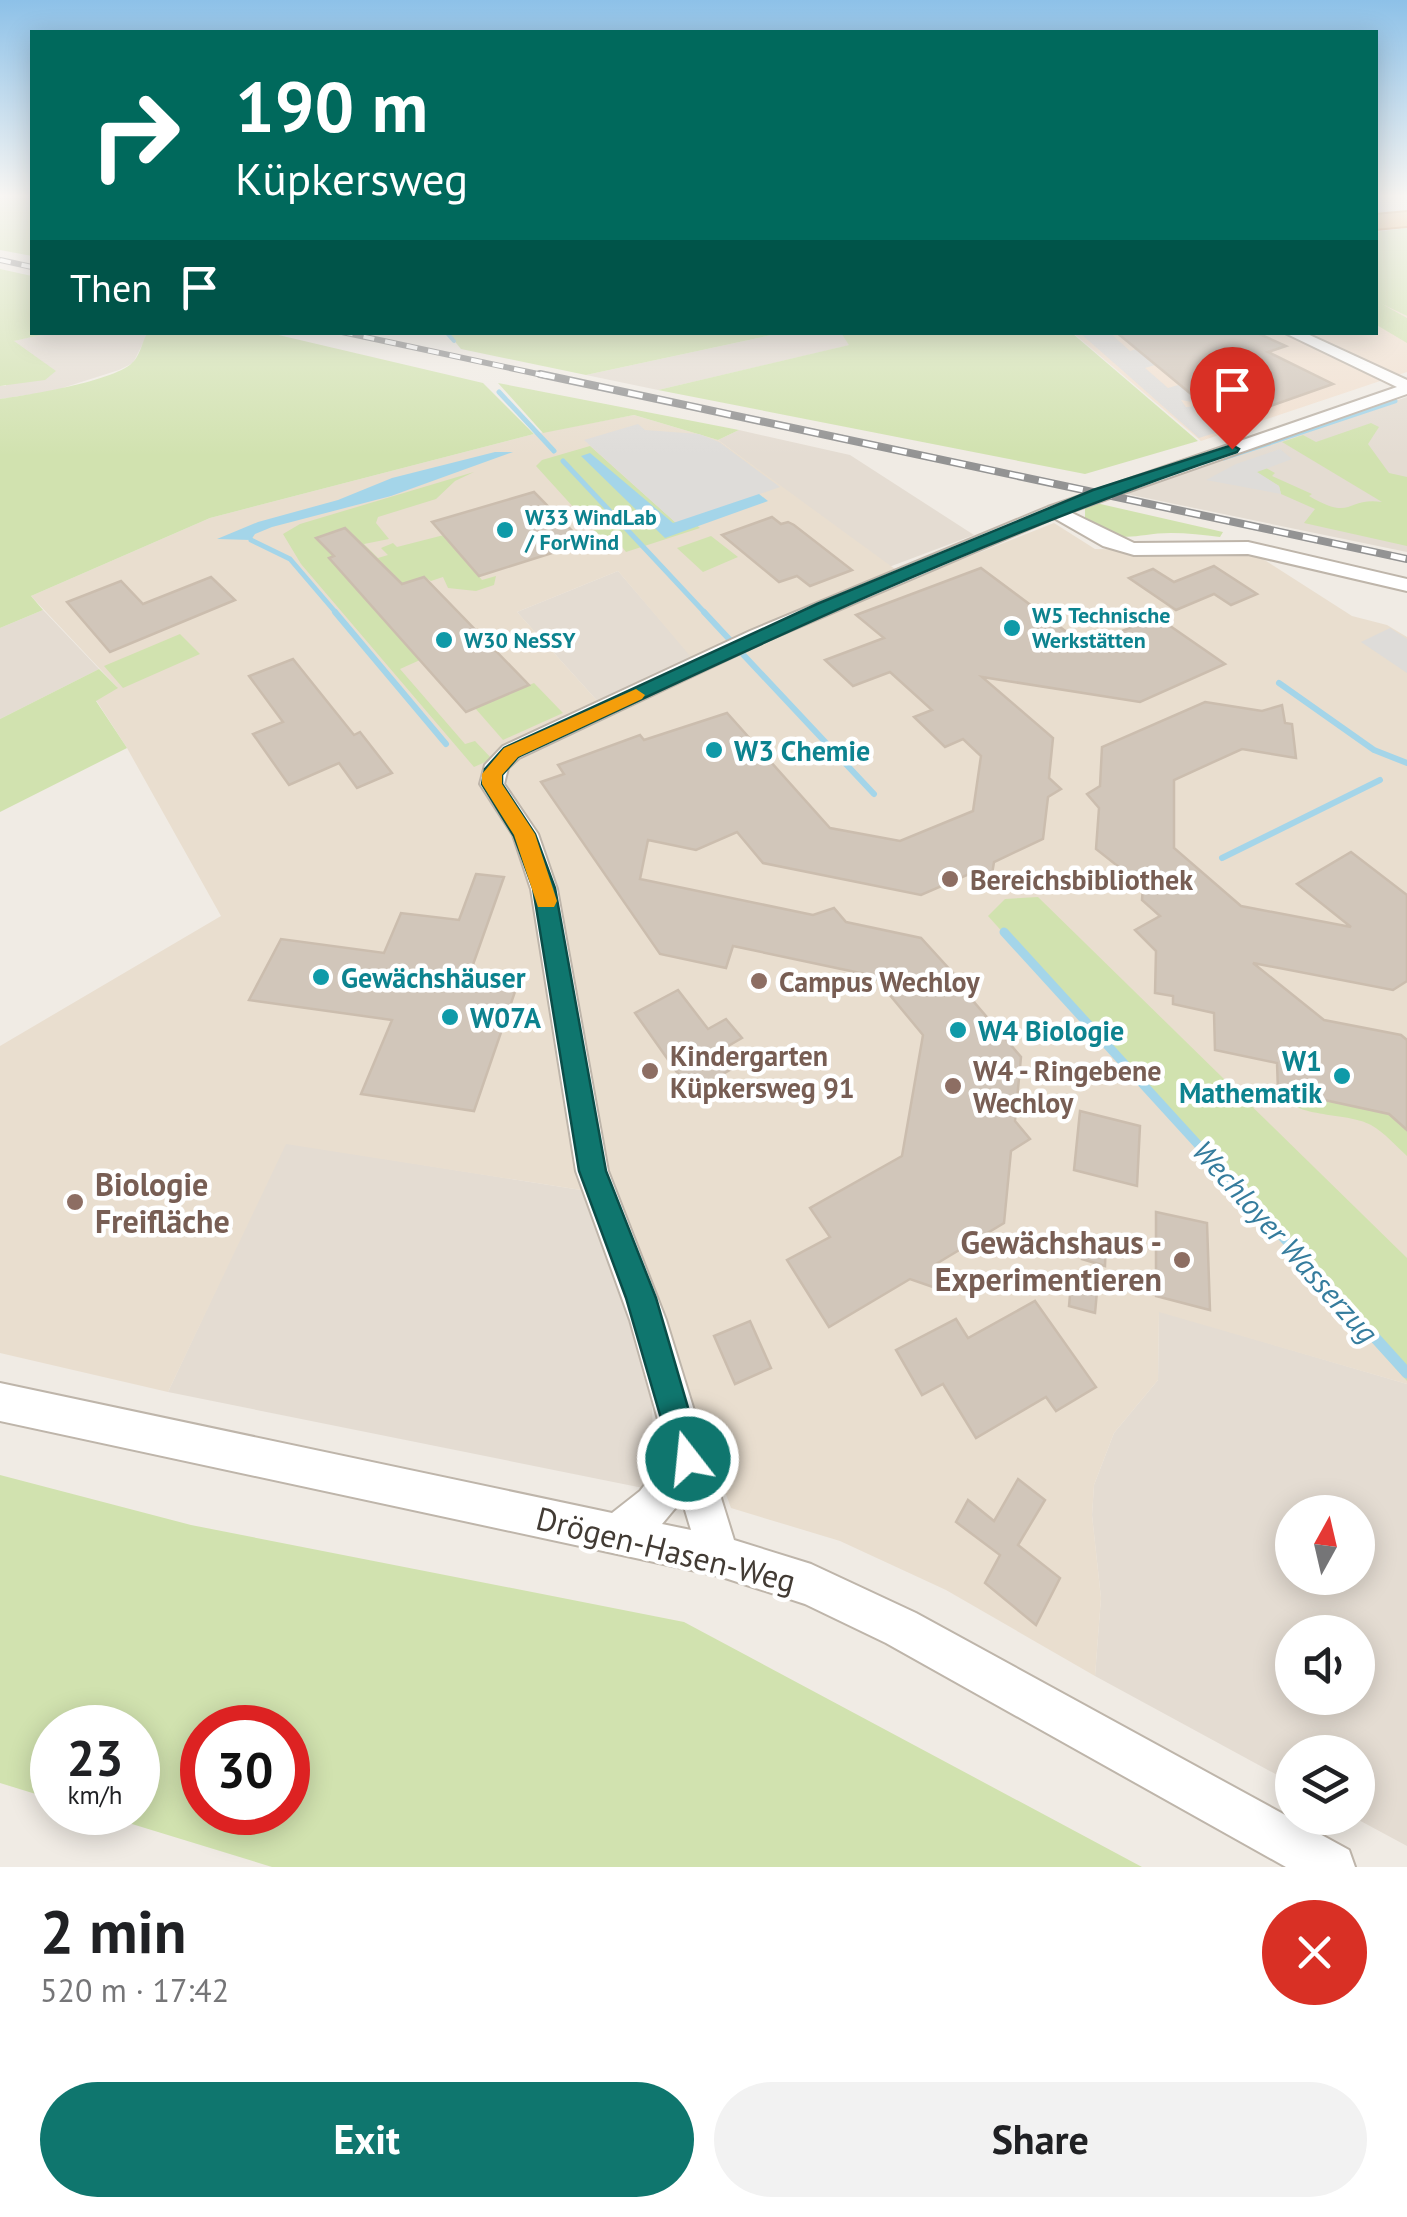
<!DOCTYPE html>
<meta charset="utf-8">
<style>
:root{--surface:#fff;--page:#f2f2f2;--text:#202124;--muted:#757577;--accent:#0f766e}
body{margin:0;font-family:"PT Sans",sans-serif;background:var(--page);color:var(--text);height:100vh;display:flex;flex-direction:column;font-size:38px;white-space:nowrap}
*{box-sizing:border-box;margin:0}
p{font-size:32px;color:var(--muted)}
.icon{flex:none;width:55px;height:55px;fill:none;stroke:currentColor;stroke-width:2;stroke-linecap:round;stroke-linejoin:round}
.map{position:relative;height:1867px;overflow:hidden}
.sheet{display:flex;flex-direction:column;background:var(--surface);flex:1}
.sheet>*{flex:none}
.top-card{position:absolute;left:30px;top:30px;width:1348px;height:305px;border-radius:0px;box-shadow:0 5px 25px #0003;background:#00695c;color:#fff;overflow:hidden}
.needle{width:65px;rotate:8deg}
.fabs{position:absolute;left:1275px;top:1495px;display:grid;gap:20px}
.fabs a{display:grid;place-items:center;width:100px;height:100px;border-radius:50%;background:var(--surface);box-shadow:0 5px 25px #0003;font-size:50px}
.speed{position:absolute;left:30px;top:1705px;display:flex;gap:20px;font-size:50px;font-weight:700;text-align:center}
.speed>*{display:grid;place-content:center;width:130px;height:130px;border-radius:50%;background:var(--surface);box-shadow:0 5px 25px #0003;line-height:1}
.speed small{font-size:25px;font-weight:400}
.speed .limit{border:15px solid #d22;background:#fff;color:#111}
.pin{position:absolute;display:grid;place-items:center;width:85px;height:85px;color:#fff;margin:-102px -42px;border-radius:50% 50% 50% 0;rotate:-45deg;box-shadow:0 0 10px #0007}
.pin .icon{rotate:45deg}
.me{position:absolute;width:110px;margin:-55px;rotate:344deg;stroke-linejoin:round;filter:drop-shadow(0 0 8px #0008)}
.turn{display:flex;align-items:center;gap:35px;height:210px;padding:0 40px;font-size:45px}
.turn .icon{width:130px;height:130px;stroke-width:2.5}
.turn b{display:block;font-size:70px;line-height:85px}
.then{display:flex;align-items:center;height:95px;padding:0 40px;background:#0003;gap:20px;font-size:38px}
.round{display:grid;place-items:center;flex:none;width:105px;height:105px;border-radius:52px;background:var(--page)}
.overview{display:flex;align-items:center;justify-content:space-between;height:170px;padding:0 40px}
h1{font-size:60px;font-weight:700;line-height:75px}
.cta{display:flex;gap:20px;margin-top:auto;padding:20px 40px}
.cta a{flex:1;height:115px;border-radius:60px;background:var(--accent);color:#fff;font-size:40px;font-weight:700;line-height:115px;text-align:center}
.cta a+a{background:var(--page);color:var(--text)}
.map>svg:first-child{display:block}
.residential{fill:#e4dcd2;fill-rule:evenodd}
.commercial{fill:#f1e0d0}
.education{fill:#e9decf;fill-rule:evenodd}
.green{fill:#d1e2af;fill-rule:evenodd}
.parking{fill:#dedcd9}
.water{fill:#a4d5e9}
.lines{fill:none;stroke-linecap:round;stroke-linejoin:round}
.stream-far4{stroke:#a4d5e9;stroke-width:4}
.stream-far3{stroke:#a4d5e9;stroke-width:5}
.stream-far2{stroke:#a4d5e9;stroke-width:6}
.stream-far1{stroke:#a4d5e9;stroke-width:9}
.stream{stroke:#a4d5e9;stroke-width:11}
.building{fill:#d1c6ba;stroke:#cbbdae;stroke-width:2.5}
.minor-casing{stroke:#beb5aa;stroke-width:4}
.motorway-casing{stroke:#d08a3e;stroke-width:4}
.minor{fill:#fff;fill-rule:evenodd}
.motorway{fill:#f2b76d;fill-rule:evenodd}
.rail-far1-casing{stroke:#939393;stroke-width:6}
.rail-casing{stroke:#939393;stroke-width:8}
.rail-far1{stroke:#fff;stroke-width:4;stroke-dasharray:11;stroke-linecap:butt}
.rail{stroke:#fff;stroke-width:5;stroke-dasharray:15;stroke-linecap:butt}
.route{fill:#0f766e;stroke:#0a4d48;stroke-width:2.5}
.slow{fill:#f59e0b}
.culture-dot{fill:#0f9aa8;stroke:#fff;stroke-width:4}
.education-dot{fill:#8d6e63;stroke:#fff;stroke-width:4}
.labels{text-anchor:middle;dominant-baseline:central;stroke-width:9;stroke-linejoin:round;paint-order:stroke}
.far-culture-label{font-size:22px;font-weight:bold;fill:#0d838f;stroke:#fff;text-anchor:start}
.culture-label{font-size:28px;font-weight:bold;fill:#0d838f;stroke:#fff;text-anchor:start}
.education-label{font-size:28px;font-weight:bold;fill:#785e54;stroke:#fff;text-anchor:start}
.water-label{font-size:30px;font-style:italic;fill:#357c9d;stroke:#fff}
.near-education-label{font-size:32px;font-weight:bold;fill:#785e54;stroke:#fff;text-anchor:start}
.near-street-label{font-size:32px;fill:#423b34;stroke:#fff}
</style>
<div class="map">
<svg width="1407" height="1867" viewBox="0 0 1407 1867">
<rect width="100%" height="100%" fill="#f0ebe4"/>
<g class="residential">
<polygon points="50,333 148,333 133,363 119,370 53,391 0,399 0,386 6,386 13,341"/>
<polygon points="781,333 841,333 850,345 658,390 586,375"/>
<polygon points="1407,397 1407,552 1122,493"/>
<polygon points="739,430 850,455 974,535 889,567 718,440"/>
<polygon points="618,571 692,657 601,705 517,612"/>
<polygon points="43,610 99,669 0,719 0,628"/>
<polygon points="285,1143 581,1190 618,1283 652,1404 654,1474 643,1488 168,1392"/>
<path d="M1159 1311 1407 1384V1846L1355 1818 1358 1752H1292V1783L1095 1676 1101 1598 1092 1515 1094 1485 1114 1433 1158 1380ZM1292 1512H1358V1578H1292ZM1292 1632H1358V1698H1292Z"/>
</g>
<polygon class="commercial" points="1375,298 1407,316 1407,372 1201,441 1073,333 1375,332"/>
<path class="education" d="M634 415 718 440 910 580 1054 523 1095 549 1252 552 1352 616 1387 625 1407 637V1384L1159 1312 1158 1380 1114 1433 1094 1485 1092 1515 1101 1598 1095 1676 946 1590 840 1541 731 1508 609 1177 581 1190 286 1144 168 1392 0 1353V1046L221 916 127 748 96 700 117 687 31 596 210 518 534 434ZM618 571 691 657 601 705 517 612Z"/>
<g class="green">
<polygon points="0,194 32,194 32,256 0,250"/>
<polygon points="1407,228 1407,316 1382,304 1407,318 1407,343 1375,324 1375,232"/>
<polygon points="0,269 32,276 32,332 50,333 14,341 56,371 45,380 0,386"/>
<path d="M148 332 270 333 483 383 534 434 210 518 31 596 43 610 0 628V399C27 395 118 381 134 361 141 353 142 341 148 332Z"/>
<polygon points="448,333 447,333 781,333 586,375 461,349"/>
<polygon points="841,333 1072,333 1198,441 1085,474 658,390 849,345"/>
<polygon points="498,383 739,430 718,440 634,415 543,433"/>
<path d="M1371 423 1379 427 1368 444 1389 473 1407 477V546L1304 523 1315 509 1281 494 1279 486 1256 472 1266 468 1275 473 1272 476 1312 494 1309 496C1353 522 1346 497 1382 502L1282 442 1303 435 1316 442Z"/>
<polygon points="590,446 675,522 688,518 700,528 626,552 616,539 605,542 536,466 542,460"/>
<polygon points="474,472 455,481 436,499 378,517 376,523 389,539 364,544 378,558 388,555 381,548 393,543 397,547 444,535 482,580 496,576 494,585 476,591 448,588 443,577 431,581 424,577 366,598 420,660 400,669 465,744 475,741 492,759 474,767 301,564 283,534 300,524"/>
<path d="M1096 503 1223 532 1220 537C1204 535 1187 533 1171 533 1132 533 1121 548 1085 518V508Z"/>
<polygon points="711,536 738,557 703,572 677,548"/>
<polygon points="180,634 200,654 123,688 104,666"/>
<polygon points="99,669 118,688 96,701 127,748 0,812 0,719"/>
<polygon points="534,683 563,713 503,740 475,708"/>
<polygon points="1038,897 1407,1258 1407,1381 988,916 1005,899"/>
<path d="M1278 1090 1389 1114 1407 1130V1156C1396 1146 1384 1132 1371 1125 1346 1111 1291 1120 1278 1090Z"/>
<path d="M0 1475 191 1525 684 1622 1142 1867H272L96 1813 138 1812V1728H52V1799L0 1783ZM202 1728H288V1812H202Z"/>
</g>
<g class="parking">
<polygon points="1080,333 1110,333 1130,351 1182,335 1209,349 1145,368 1168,388 1229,370 1255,384 1196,403 1181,400 1186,407 1197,406 1202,410 1194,412 1206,421 1215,420 1228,429 1199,438"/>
<polygon points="638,424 645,430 699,434 719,442 780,487 676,523 584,440"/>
<polygon points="1280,449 1292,459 1257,472 1279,486 1281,494 1206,480 1236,464"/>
<polygon points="1390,628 1407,639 1407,673 1361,642"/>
</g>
<g class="water">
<polygon points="495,452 513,452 391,496 272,527 255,534 251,540 217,539 258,522 338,500 392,478"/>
<polygon points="590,453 673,523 759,494 768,501 665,538 581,456"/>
</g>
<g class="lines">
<polyline class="stream-far4" points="446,332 454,341"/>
<g class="stream-far3">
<polyline points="499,392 554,451"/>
<polyline points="1224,458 1395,401"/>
<polyline points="563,461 706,614"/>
<polyline points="251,540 290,559 337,614"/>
</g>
<g class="stream-far2">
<polyline points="335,612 446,744"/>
<polyline points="704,612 730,640"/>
<polyline points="737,648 874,794"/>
<polyline points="1279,683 1374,750 1407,763"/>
<polyline points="1222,858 1380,780"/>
</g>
<polyline class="stream-far1" points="1004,932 1371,1334"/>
<polyline class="stream" points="1369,1331 1407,1373"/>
</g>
<g class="building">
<polygon points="1116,332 1255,332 1286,346 1268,352 1333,384 1225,422"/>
<polygon points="534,492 584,543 479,576 432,522"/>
<polygon points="772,517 781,524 788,522 794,525 852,570 810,586 797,576 779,582 722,535"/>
<polygon points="345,528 402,584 424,577 529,685 466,712 329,558 334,556 316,538"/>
<polygon points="1214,566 1257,594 1231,605 1214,594 1176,610 1129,578 1153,569 1174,582"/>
<polygon points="981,568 1076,639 1095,642 1157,617 1225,664 1140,702 982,677 1053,738 1049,778 1061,789 1048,797 1043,839 994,862 992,874 976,871 921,895 763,863 737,832 696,850 648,840 640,879 813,915 834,908 846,922 921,938 964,985 975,987 974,1002 1021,1057 1015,1121 1030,1139 1011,1151 1004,1223 936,1264 933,1287 910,1279 829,1327 787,1260 830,1237 810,1208 902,1156 923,1035 874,976 733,946 726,968 660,954 541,782 564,774 558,765 640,735 644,740 727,713 830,828 900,841 973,811 981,756 963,739 945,747 914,717 932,710 890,672 853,686 825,660 884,638 856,615"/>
<polygon points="211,577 235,600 110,652 67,602 121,581 143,604"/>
<polygon points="293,659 354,735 360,732 392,773 357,788 339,763 289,785 253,734 283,722 249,676"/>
<polygon points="1205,702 1262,711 1282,705 1285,723 1292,724 1296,758 1242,749 1174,780 1174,848 1241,906 1351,927 1297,884 1351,852 1407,895 1407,981 1393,990 1253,963 1324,1020 1401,1035 1407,1040 1407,1130 1389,1114 1278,1090 1277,1063 1215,1050 1214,1013 1173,1004 1173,996 1155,993 1156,951 1135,930 1160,916 1142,900 1143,886 1096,849 1099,808 1087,794 1100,786 1102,747"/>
<polygon points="476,874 504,877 470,973 519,980 474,1111 361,1094 392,1020 249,1000 281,939 384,953 401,913 459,920"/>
<polygon points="678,990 708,1029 726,1019 742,1038 723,1049 737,1066 691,1092 635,1013"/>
<polygon points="1080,1111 1140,1126 1137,1186 1074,1170"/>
<polygon points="1156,1212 1207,1223 1210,1310 1156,1296"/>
<polygon points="1084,1233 1106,1239 1105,1266 1082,1259"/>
<polygon points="1072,1274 1098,1281 1095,1313 1069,1306"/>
<polygon points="1035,1301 1096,1387 1056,1411 1046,1397 976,1438 943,1384 922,1395 896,1350 956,1319 968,1338"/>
<polygon points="750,1321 771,1368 735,1384 714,1336"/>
<polygon points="1018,1479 1045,1500 1018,1545 1060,1578 1036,1625 985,1583 1000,1555 956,1522 968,1500 994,1521"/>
</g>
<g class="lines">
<defs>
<path id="minor" d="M1283 332H1303L1407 380V394L1070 512 1134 543 1248 542 1407 579V591L1248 554 1134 555 1103 546 1054 518 766 641 519 758 508 768 504 784 538 834 557 889 608 1171 666 1320 734 1540 811 1564 916 1613 1349 1850 1355 1867H1286L886 1643 805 1604 719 1576 0 1421V1383L612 1513 640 1491 668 1455 630 1320 576 1171 531 889 513 835 480 784 485 765 503 746 750 631 1048 507 1397 387ZM682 1500 691 1530 662 1524Z"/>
<polygon id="motorway" points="1407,212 1407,226 1375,229 1375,215"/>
</defs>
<use href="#minor" class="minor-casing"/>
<use href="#motorway" class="motorway-casing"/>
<use href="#minor" class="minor"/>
<use href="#motorway" class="motorway"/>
<defs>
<g id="rail-far1">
<polyline points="0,260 32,267"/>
<polyline points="342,332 552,377"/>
</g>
<polyline id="rail" points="540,374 1407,559"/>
</defs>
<use href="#rail-far1" class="rail-far1-casing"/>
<use href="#rail" class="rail-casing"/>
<use href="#rail-far1" class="rail-far1"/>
<use href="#rail" class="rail"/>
</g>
<linearGradient id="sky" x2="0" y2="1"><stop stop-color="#8dc1e8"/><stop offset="0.43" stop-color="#f8f6f3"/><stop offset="1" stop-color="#f8f6f3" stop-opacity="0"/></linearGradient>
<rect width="1407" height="456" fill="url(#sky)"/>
<path class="route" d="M1232 445 1239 449 1237 452C989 535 754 646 518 757L502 775V784L535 834 555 888 606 1171 656 1298 703 1459 699 1470 688 1475 676 1470 626 1298 579 1171 533 888 514 836 482 784 485 769 504 748 817 604 1093 490Z"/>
<polygon class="slow" points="636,689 645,695 642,699 518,757 502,775 502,784 535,834 557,901 554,907 538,907 514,835 482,784 482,774 504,748"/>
<g class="culture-dot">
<circle cx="505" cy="530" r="10"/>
<circle cx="1012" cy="628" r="10"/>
<circle cx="444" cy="640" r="10"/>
<circle cx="714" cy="750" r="10"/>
<circle cx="321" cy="977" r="10"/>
<circle cx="450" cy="1017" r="10"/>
<circle cx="958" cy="1030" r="10"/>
<circle cx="1342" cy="1076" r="10"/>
</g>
<g class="education-dot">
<circle cx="950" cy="879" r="10"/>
<circle cx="759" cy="981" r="10"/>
<circle cx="650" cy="1071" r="10"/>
<circle cx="953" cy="1086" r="10"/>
<circle cx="75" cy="1202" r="10"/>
<circle cx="1182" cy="1260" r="10"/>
</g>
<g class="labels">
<g class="far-culture-label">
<text x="525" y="517">W33 WindLab<tspan x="525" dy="25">/ ForWind</tspan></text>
<text x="1032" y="615">W5 Technische<tspan x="1032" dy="25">Werkstätten</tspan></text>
<text x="464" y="640">W30 NeSSY</text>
</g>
<g class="culture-label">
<text x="734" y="750">W3 Chemie</text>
<text x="341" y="977">Gewächshäuser</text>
<text x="470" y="1017">W07A</text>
<text x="978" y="1030">W4 Biologie</text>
<text x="1322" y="1060" text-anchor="end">W1<tspan x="1322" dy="32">Mathematik</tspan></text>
</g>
<g class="education-label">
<text x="970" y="879">Bereichsbibliothek</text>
<text x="779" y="981">Campus Wechloy</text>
<text x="670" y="1055">Kindergarten<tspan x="670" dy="32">Küpkersweg 91</tspan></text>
<text x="973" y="1070">W4 - Ringebene<tspan x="973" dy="32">Wechloy</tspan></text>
</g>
<g class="water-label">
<text transform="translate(1286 1241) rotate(48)">Wechloyer Wasserzug</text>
</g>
<g class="near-education-label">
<text x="95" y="1184">Biologie<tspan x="95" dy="37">Freifläche</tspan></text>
<text x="1162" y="1242" text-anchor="end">Gewächshaus -<tspan x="1162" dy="37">Experimentieren</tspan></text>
</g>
<g class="near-street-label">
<text transform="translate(666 1549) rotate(14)">Drögen-Hasen-Weg</text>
</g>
</g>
</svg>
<div class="fabs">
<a><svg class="needle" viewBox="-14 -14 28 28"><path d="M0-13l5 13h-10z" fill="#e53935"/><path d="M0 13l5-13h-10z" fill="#757577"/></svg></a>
<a><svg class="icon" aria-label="sound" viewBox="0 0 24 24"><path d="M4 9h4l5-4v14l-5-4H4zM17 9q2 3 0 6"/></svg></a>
<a><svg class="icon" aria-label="layers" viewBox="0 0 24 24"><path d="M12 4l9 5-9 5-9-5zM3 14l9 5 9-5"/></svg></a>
</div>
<div class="speed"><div>23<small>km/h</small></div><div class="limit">30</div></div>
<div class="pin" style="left:1232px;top:449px;background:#d93025"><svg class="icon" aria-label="arrive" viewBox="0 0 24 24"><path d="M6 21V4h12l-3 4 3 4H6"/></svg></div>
<svg class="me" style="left:688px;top:1459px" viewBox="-20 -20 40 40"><circle r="17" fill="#0f766e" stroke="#fff" stroke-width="3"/><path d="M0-11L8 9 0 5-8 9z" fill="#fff"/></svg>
<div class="top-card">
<div class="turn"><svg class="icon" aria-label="right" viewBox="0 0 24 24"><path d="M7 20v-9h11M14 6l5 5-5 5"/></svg><div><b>190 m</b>Küpkersweg</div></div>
<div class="then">Then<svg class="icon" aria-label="arrive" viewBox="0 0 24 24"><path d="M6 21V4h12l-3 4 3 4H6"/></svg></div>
</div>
</div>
<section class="sheet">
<div class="overview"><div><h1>2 min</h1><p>520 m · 17:42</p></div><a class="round" style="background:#d93025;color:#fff"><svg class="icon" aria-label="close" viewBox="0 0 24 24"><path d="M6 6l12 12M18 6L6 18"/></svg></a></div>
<div class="cta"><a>Exit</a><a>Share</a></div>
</section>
